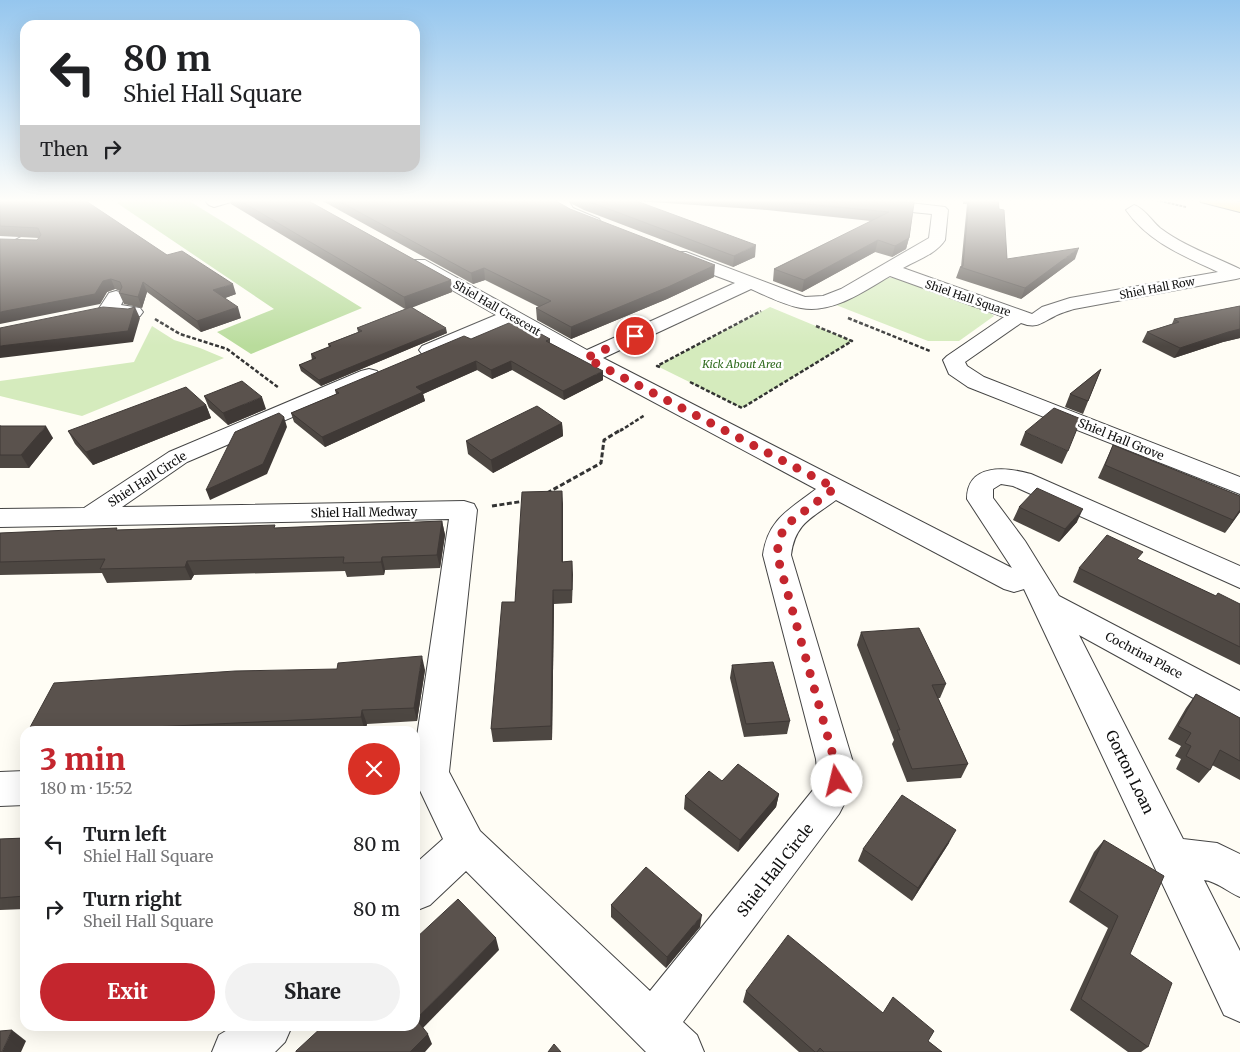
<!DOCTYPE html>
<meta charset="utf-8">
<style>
:root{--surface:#fff;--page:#f2f2f2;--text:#202124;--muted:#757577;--accent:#c4262e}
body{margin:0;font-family:Merriweather,serif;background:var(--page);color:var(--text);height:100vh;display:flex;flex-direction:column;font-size:19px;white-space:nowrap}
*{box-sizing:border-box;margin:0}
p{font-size:16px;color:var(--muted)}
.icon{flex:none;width:28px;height:28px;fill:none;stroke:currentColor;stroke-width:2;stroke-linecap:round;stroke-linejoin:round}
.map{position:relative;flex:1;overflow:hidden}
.drawer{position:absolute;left:20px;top:726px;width:400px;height:305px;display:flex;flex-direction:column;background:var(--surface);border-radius:15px;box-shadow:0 5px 20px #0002}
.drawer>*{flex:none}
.banner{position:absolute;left:20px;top:20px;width:400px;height:152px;border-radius:15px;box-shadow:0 5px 20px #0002;background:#fff;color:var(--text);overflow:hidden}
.pin{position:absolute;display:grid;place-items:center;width:42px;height:42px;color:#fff;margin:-21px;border:2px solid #fff;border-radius:50%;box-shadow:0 1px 5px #0007}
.me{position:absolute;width:55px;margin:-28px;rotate:351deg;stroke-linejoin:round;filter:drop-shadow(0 0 4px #0008)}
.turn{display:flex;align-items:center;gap:18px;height:105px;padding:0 20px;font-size:22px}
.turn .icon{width:65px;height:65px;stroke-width:2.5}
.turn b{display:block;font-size:35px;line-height:42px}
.then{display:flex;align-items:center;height:48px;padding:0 20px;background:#0003;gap:10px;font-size:19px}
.round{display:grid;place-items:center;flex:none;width:52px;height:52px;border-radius:26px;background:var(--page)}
.head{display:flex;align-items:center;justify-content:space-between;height:85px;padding:0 20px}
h1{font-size:30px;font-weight:800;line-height:38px;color:var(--accent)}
.primary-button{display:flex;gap:10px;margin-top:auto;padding:10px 20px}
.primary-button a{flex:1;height:58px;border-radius:30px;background:var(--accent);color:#fff;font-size:20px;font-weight:800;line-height:58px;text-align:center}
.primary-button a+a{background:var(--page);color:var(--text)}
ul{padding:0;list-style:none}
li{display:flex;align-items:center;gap:15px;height:65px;padding:0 20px}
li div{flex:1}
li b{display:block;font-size:19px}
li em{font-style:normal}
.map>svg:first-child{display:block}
.green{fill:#d5ebbd}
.forest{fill:#b9dc9c}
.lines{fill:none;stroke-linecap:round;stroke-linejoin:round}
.minor-casing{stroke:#444;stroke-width:2}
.major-casing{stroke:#222;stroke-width:2}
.path-far2{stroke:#333;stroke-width:2;stroke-dasharray:3 1;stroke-linecap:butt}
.path-far1{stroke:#333;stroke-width:2.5;stroke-dasharray:4 2;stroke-linecap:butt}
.path{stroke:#333;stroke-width:3;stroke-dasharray:5 2.5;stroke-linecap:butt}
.minor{fill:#fff;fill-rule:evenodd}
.major{fill:#f9d66b;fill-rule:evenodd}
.wall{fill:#4d4742}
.shaded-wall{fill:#3f3936}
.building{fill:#5a524d;stroke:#3f3936}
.route{stroke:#c4262e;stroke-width:9;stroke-dasharray:0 16.2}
.labels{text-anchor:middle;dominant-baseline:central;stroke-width:5;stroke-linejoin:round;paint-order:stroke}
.far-street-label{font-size:11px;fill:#111;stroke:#fff}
.far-park-label{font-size:11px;font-style:italic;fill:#2f6b1f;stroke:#fff}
.street-label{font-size:12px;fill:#111;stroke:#fff}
.near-street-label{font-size:15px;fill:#111;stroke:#fff}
</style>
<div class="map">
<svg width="1240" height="1052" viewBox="0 0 1240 1052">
<rect width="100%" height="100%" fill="#fffdf5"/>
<g class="green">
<polygon points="885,278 899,278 986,309 994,316 959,341 928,341 836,305"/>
<polygon points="770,307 852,341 742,408 657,366"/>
<polygon points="152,326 174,340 200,348 224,358 82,416 0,396 0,381 134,362"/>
</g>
<polygon class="forest" points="123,199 186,199 362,308 251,354 217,332 274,309 117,203"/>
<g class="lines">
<defs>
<g id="minor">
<polygon points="209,199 234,199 231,202 214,207 209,205 206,202"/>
<path d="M553 199H567L573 208 599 219 601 222 593 227C578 223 556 216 553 199Z"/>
<path d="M824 199H875L945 207 948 210 945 240C936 254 917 260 903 268L1032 314 1042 307 1070 298 1218 272C1184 256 1148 242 1126 210L1134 205C1144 208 1152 221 1160 228 1184 246 1213 256 1240 269V278L1236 279 1074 309C1068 311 1060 313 1055 316 1041 323 1037 329 1021 323L965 362 967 366 984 377 1240 477V494L968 387 949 374 943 360 947 356 1004 317 890 276C864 291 833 314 801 308 784 305 767 296 751 289L603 358 1012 568 967 499C967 463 1006 467 1031 474L1240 566V588L1013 486 1001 484 993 489V498L1025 541 1059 596 1240 691V721L1228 717 1079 635 1183 839 1217 843 1240 854V897C1228 892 1216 881 1204 880L1240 951V1022L1224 1015 1024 589 1014 592 1004 589 836 500C812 518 795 523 791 555L852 759 856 781 839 814 683 1022 697 1035 704 1052H646L466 871 430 905 415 911V864L443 839 415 780V750L449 519 0 527V509L84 508 169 452 361 371 369 369 377 371 380 376 377 381 187 462 122 507 464 501 474 504 477 510 449 772 480 831 650 991 813 790 818 780 816 759 763 555C768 519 789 510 816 489L579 362 510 323 436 354 429 356 422 354 419 350 422 346 496 315 413 268 410 264 413 260H425L587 350 735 283 674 260 671 256 674 252H686L805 297 823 296 841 289 929 238 932 214 831 204Z"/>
<polygon points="24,223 32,228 30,231 0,247 0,235"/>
<polygon points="116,291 123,293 125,297 121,305 140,308 143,312 140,316 133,318 101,314 98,310 109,293"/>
<polygon points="25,771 25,805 0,806 0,772"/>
<polygon points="234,1026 292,1026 285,1042 275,1052 212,1052 219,1035"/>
</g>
<polygon id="major" points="1198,199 1225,199 1240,202 1240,212 1201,202"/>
</defs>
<use href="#minor" class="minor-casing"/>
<use href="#major" class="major-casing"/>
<polyline class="path-far2" points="1156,200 1186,207"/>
<g class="path-far1">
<polyline points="848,318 930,351"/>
<polyline points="155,319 180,334 227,349 279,388"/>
<polyline points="660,367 657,366 761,311"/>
<polyline points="690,382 742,408 852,341 816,326"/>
<polyline points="620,431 645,415"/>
</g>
<g class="path">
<polyline points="547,493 601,463 604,440 622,429"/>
<polyline points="492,506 525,501"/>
</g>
<use href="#minor" class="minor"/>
<use href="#major" class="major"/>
</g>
<g class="wall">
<polygon points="0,199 167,255 236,294 225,298 241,318 201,332 147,292 142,308 124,304 119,293 120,291 115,289 107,292 100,304 37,240 39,238 0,236"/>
<polygon points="230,199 305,199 451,280 452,292 412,307 447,333 321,386 301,371 299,365 312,360 311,354 329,347 328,344 358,332 357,328 405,309 231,204"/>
<polygon points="319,199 555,199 556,201 570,209 714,277 667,299 571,339 537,320 536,308 539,307 485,280 473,284"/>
<polygon points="569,199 868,199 914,203 909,238 906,249 892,257 875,252 802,292 773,281 774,269 871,221 767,210 637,201 755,257 733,267 584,210 570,203"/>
<polygon points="890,199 914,199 914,202"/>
<polygon points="963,199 998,199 999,209 1007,259 1075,259 1021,299 956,278 960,267 961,267 967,204 963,204"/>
<polygon points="1240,306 1240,338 1223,342 1174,358 1142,342 1147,332 1172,324 1174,319"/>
<polygon points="471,339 550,339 550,343 603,380 564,400 512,370 492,379 477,370 423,394 425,401 325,447 294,422 291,413 336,394 335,390"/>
<polygon points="1101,369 1083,414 1065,407 1070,394"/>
<polygon points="204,396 266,409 228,425 209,408"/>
<polygon points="206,405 211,418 93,465 75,444 68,431"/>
<polygon points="562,423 563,436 493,473 468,454 466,441"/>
<polygon points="0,425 1,426 53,438 29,468 0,468"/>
<polygon points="1025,432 1068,451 1062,464 1020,445"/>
<polygon points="1113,445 1240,496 1240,512 1225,533 1098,478"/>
<polygon points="563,504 563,562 572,561 572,603 554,604 552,740 493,742 491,729 515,602"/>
<polygon points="1019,507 1077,522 1059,542 1013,520"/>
<polygon points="442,521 445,535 440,568 385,570 384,575 347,577 345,571 194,575 191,580 107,583 102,573 0,575 0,533 118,530 276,528"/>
<polygon points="1139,560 1216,596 1240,604 1240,665 1073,582 1079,568"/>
<polygon points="861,632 946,684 940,698 938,698 968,764 961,778 907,782 892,744 894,740 857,645"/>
<polygon points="732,665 790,721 787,734 744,737 730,678"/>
<polygon points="425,670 417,721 367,724 365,731 28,731"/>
<polygon points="1196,694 1240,718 1240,780 1212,765 1210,770 1199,783 1176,769 1181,759 1175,756 1181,746 1168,739 1186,708"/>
<polygon points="722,781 779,794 776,807 738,852 684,809 685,796"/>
<polygon points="25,838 25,909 0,910 0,839"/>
<polygon points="1104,840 1130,954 1148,1047 1141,1052 1128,1052 1070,1010 1108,928 1069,902 1094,852"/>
<polygon points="949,843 912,901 858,861 863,849"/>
<polygon points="611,905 700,927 666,968 611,917"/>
<polygon points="746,991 883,1013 928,1041 942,1052 799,1052 743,1002"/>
</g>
<g class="shaded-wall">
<polygon points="909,238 906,249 892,257 895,246"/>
<polygon points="878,240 875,252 802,292 804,280"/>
<polygon points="756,245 755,257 733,267 734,256"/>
<polygon points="1079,248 1075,259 1021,299 1025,288"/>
<polygon points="715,265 714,277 667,299 571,339 571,327"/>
<polygon points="484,268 485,280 473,284 471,273"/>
<polygon points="111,279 115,289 107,292 100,304 0,324 0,312"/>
<polygon points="451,280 452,292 406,310 404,297"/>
<polygon points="143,282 147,292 142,308 138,297"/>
<polygon points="233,284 236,294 217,301 213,290"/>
<polygon points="135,307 140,318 133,342 0,358 0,346"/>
<polygon points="238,307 241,318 201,332 197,321"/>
<polygon points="446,328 447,333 321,386 319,380"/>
<polygon points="1240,329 1240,338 1223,342 1174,358 1180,348 1228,332"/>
<polygon points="476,361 477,370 423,394 425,401 325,447 322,437 416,387"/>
<polygon points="511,361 512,370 492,379 491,370"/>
<polygon points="603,371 603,380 564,400 563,391"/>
<polygon points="262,397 266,409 228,425 223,413"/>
<polygon points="206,405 211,418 93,465 86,452"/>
<polygon points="284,417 287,427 267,474 210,500 206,490"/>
<polygon points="562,423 563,436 493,473 491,460"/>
<polygon points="46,426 53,438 29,468 21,455"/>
<polygon points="562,491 563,504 563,575 562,562"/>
<polygon points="1083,509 1077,522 1059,542 1065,529"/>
<polygon points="1240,510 1240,512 1225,533 1233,520"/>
<polygon points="442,521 445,535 440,568 437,555"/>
<polygon points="382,557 385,570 384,575 381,562"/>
<polygon points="187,561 194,575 191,580 185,567"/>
<polygon points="572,561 573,575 572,603"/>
<polygon points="553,590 554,604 552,740 551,726"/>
<polygon points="422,656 425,670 417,721 414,708"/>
<polygon points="362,710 367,724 365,731 361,717"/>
<polygon points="779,794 776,807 738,852 740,840"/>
<polygon points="956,830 949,843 912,901 918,888"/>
<polygon points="702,915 700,927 666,968 667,957"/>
<polygon points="496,938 499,950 421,1030 416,1019"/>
<polygon points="12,1030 26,1041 21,1052 2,1052"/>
<polygon points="428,1034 432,1044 425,1052 410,1052"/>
</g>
<g class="building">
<polygon points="0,199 83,199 167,255 182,251 233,284 213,290 238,307 197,321 143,282 138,297 119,293 122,287 120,282 111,279 103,281 95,294 0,312 0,239 37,240 41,235 38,228 0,226"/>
<polygon points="237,199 305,199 451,280 404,297"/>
<polygon points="335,199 555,199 556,201 570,209 715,265 668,287 571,327 536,308 551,301 484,268 471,273"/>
<polygon points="582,199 631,199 756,245 734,256"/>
<polygon points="755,199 867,199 914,203 909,238 895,246 878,240 804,280 774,269 889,212"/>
<polygon points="969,199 998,199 999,209 1004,210 1007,259 1079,248 1025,288 960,267 963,266"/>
<polygon points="1240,306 1240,329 1228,332 1180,348 1147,332 1179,322 1174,319"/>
<polygon points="103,307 128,309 135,307 128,331 0,346 0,328"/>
<polygon points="411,307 446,328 319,380 299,365 316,358 311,354 331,346 328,344 362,331 357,328"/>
<polygon points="516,320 550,339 546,341 603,371 563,391 511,361 491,370 476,361 416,387 423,392 322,437 291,413 339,393 335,390 464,336 471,339"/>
<polygon points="1101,369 1088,401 1070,394"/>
<polygon points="242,381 262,397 223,413 204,396"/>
<polygon points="186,387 206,405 86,452 68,431"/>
<polygon points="537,406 562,423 491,460 466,441"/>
<polygon points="1054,408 1081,419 1068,451 1025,432"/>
<polygon points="279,413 284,417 263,464 206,490 235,432"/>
<polygon points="0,426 46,426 21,455 0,455"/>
<polygon points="1113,445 1240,496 1240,510 1233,520 1105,465"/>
<polygon points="1037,488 1083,509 1065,529 1019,507"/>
<polygon points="562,491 562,562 572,561 572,590 553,590 551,726 491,729 502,602 515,602 522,492"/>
<polygon points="442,521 437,555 382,557 381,562 343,563 344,557 187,561 185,567 100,569 105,559 0,562 0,533 117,528 116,530 275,525 274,528"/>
<polygon points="1107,535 1143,552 1137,559 1216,596 1218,593 1240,604 1240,647 1079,568"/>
<polygon points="919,628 946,684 932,685 968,764 912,769 897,730 900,730 861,632"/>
<polygon points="422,656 414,708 362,710 361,717 69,731 28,731 54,683 235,671 337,669 338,663"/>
<polygon points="773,662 790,721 746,724 732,665"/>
<polygon points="1196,694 1240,718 1240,761 1220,750 1210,770 1186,756 1191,746 1185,743 1191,733 1178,726"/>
<polygon points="738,764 779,794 740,840 685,796 709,771 722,781"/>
<polygon points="902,795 956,830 918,888 863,849"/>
<polygon points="25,838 25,896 0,898 0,839"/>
<polygon points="1104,840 1164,876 1130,954 1172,983 1148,1047 1081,999 1118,916 1079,890"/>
<polygon points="646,867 702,915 667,957 611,905"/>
<polygon points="458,899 496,938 416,1019 428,1034 410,1052 296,1052 296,1051 323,1026 415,1026 415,939"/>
<polygon points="788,935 883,1013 893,997 934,1031 928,1041 942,1052 824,1052 820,1048 817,1052 815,1052 746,991"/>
<polygon points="12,1030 2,1052 0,1052 0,1031"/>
<polygon points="554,1044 561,1052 548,1052"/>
</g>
<linearGradient id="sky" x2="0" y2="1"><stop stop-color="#95c6ee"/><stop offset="0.58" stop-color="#fffefa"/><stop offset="1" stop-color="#fffefa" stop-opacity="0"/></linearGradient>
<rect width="1240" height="346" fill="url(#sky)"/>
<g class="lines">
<polyline class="route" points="635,336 586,358 835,488 786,525 779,539 777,555 834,759 837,781"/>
</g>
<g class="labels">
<g class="far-street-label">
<text transform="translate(1157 288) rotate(-11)">Shiel Hall Row</text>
<text transform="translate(968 298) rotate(19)">Shiel Hall Square</text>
<text transform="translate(497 308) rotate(30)">Shiel Hall Crescent</text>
</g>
<g class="far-park-label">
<text x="742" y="364">Kick About Area</text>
</g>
<g class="street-label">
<text transform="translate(1121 439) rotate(22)">Shiel Hall Grove</text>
<text transform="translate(147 479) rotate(-33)">Shiel Hall Circle</text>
<text transform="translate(364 512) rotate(-1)">Shiel Hall Medway</text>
<text transform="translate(1144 655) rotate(28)">Cochrina Place</text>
</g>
<g class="near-street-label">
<text transform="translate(1130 772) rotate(64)">Gorton Loan</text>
<text transform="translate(775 870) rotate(-52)">Shiel Hall Circle</text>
</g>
</g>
</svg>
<div class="pin" style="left:635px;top:336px;background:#d93025"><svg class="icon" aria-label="arrive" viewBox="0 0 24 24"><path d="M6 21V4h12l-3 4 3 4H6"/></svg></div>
<svg class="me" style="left:837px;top:781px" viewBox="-20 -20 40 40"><circle r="19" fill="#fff"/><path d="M0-13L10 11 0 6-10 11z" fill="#c4262e"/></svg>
<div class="banner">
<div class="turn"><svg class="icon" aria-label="left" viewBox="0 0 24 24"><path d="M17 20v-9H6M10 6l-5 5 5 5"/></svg><div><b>80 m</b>Shiel Hall Square</div></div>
<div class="then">Then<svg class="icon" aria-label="right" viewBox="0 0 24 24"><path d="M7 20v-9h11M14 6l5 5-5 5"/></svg></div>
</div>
<section class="drawer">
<div class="head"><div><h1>3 min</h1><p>180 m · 15:52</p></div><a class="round" style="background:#d93025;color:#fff"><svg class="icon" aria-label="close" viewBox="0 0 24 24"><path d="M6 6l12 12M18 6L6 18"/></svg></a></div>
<ul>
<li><svg class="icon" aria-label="left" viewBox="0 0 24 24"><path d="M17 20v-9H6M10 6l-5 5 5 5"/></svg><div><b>Turn left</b><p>Shiel Hall Square</p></div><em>80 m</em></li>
<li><svg class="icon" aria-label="right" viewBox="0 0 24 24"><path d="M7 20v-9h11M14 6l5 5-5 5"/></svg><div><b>Turn right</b><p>Sheil Hall Square</p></div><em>80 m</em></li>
</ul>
<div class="primary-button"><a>Exit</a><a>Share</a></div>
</section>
</div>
